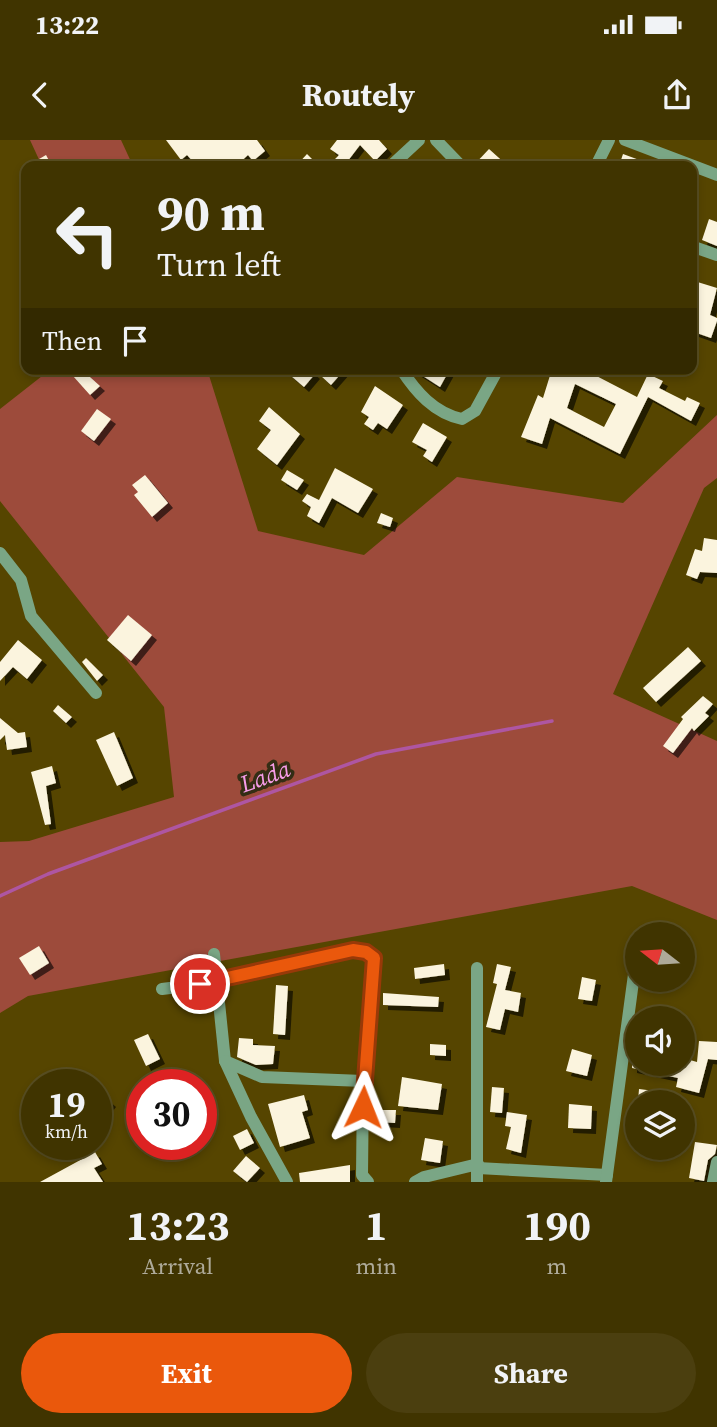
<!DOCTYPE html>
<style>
:root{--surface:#403400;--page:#4b3f0f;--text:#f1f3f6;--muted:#aeaa99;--line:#594f22;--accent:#ea580c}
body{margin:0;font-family:"Source Serif 4",serif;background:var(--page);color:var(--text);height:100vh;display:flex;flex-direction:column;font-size:26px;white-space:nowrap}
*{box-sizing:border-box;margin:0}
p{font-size:23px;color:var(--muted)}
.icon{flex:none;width:38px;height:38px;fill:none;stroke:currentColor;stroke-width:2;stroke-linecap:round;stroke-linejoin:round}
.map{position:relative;height:1042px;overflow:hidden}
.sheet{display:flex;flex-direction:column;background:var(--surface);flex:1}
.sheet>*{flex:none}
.banner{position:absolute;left:21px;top:21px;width:676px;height:214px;border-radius:14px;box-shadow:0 4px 10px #0003,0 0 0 2px var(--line);background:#403400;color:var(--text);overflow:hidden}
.needle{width:46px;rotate:287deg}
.tools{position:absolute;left:625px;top:782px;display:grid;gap:14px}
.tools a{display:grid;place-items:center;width:70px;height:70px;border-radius:50%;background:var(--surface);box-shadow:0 4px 10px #0003,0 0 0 2px var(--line);font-size:35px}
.speed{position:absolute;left:21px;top:929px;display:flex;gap:14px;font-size:35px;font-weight:700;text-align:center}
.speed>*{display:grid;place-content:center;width:91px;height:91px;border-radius:50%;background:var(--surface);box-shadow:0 4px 10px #0003,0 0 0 2px var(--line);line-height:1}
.speed small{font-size:18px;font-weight:400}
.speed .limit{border:10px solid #d22;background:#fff;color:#111}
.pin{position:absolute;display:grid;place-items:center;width:60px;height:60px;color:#fff;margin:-30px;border:4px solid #fff;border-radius:50%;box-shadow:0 2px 7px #0007}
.me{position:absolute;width:77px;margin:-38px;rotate:2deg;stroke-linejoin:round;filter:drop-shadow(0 0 5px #0008)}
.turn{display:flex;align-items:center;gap:24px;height:147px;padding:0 21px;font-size:32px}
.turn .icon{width:91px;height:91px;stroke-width:2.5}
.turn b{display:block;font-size:49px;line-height:60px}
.then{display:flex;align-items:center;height:66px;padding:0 21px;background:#0003;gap:14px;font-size:26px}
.eta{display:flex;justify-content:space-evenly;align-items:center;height:119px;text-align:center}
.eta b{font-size:42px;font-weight:700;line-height:49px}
.primary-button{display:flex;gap:14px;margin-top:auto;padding:14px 21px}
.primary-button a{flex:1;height:80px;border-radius:42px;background:var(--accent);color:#fff;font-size:28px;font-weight:700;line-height:80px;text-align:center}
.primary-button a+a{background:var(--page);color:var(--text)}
.status{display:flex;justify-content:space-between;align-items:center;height:49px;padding:0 35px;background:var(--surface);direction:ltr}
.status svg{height:19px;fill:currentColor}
header{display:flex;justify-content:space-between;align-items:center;height:91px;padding:0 21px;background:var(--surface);font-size:32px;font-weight:700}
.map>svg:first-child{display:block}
.green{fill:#9d4b3b}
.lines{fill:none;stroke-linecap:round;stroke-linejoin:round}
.stream{stroke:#ae56a2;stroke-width:3.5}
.building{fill:#fbf4de;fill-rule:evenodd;filter:url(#shadow)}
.minor{stroke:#7aa685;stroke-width:12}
.route-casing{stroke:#983908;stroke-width:18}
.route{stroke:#ea580c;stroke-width:12}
.labels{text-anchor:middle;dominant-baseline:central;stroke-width:7;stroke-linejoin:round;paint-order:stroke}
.water-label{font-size:24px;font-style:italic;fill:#f69ce8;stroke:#342d14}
</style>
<div class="status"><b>13:22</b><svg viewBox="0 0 49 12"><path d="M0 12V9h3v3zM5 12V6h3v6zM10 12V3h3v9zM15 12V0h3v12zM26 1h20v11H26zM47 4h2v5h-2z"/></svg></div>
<header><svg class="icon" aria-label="back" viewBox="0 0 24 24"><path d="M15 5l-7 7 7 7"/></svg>Routely<svg class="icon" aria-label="share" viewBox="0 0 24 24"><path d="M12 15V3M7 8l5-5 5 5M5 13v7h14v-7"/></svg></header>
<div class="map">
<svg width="717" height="1042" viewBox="0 0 717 1042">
<defs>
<filter id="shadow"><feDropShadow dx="5" dy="5" stdDeviation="0" flood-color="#0009"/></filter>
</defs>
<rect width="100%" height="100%" fill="#564500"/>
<g class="green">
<polygon points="30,0 121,0 133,26 42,26"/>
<polygon points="51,229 207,229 258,391 364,415 457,337 623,363 717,275 717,338 704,348 613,554 717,601 717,780 632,746 28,856 0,873 0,702 29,701 174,657 164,567 0,361 0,269"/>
</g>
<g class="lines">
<polyline class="stream" points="0,756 48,734 376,614 552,581"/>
</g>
<g class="building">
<polygon points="166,0 257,0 265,11 253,21 248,15 236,26 226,20 219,26 197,26 187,15 181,20"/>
<polygon points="337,0 379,0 387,9 375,21 360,5 344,26 328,26 339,15 330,9"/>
<polygon points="489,9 508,26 473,26"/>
<polygon points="307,14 319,26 296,26"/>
<polygon points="623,14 653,25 653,26 619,26"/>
<polygon points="46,15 52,26 27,26"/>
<polygon points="709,79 717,82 717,106 702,100"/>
<polygon points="691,140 717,148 710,175 717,178 717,181 711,198 691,191 694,162 691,161"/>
<polygon points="81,229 100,246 90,255 73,236"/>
<polygon points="283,229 309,229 315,234 304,247"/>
<polygon points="327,229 345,229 331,245 321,236"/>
<polygon points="412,229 450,229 440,247"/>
<path d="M552 229H583L637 257 648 234 663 241 659 248 685 261 687 257 700 263 691 281 648 257 620 314 550 278 542 304 521 297 538 255 543 258ZM575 244 616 264 604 287 567 268Z"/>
<polygon points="375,246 403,265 387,289 378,283 373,290 364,284 369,277 361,272"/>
<polygon points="269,267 300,294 277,325 257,309 271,290 259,281"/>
<polygon points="97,269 111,279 94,301 81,291"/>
<polygon points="423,283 447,297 432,322 423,316 427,310 412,302"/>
<polygon points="335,328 373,349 358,373 332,358 319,383 307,376 311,367 302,361 307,354 319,360"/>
<polygon points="287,330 304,340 297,350 281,340"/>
<polygon points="145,335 168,363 152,377 134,355 138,352 132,345"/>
<polygon points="381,373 393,378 390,387 377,383"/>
<polygon points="704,398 717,400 717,433 700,432 697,439 686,435 695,409 702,411"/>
<polygon points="128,475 152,495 131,521 107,500"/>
<polygon points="18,500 42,520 27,539 13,527 0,541 0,522"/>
<polygon points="688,507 701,521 656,562 643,548"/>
<polygon points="86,518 103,535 97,541 82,522"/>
<polygon points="703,556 713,564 705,573 709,576 694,591 692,588 673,613 663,606 683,579 681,577"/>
<polygon points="58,565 72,577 66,583 53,571"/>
<polygon points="0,578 18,593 25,592 27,607 7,610 5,595 0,600"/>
<polygon points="114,592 133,638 117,646 96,600"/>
<polygon points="52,626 56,643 46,646 51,684 45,685 31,632"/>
<polygon points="39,806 49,823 30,835 19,818"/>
<polygon points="444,824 445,835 415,839 414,828"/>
<polygon points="497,824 511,827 505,850 521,853 518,872 505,869 500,890 486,887 497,844 493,843"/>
<polygon points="582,837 596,840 592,861 578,859"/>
<polygon points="276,845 288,846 285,895 273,894"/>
<polygon points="383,853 439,857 438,867 383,865"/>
<polygon points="148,894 160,919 146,926 134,900"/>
<polygon points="239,898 253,899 253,905 275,906 273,924 256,925 237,917"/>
<polygon points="699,901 717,902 717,920 708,919 699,953 676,947 678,938 632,928 632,924 682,924 683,918 697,922"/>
<polygon points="430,904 446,905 446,916 430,915"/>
<polygon points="572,909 592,915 587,936 566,931"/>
<polygon points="402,937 442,944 438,970 398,966"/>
<polygon points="492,947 504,948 502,973 490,972"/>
<polygon points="639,949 670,953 669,962 638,962"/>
<polygon points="304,955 308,970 302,972 310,998 280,1007 268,964"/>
<polygon points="104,956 111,962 105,970 97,964"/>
<polygon points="569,964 592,966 591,989 568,988"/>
<polygon points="378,970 396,970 395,983 378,982"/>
<polygon points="507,972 527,975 521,1013 506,1009 511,987 505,986"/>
<polygon points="247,989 254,1003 240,1010 233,996"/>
<polygon points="425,998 443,1001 440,1023 421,1020"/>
<polygon points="695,1002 717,1005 715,1014 708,1020 704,1041 689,1038"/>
<polygon points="95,1012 102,1024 94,1028 103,1042 40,1042"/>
<polygon points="246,1016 260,1028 247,1042 233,1031"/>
<polygon points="350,1025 350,1042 300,1042 299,1033"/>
</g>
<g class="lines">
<g class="minor">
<polyline points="436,0 461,26"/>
<polyline points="625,0 717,35"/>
<polyline points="391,26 419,0"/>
<polyline points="596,26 609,0"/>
<polyline points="691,106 717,115"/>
<path d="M401 229C416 252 434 273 462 279L475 271 498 229"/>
<polyline points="0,413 21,440 31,476 96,553"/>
<polyline points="214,814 225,921 251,977 287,1042"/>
<polyline points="162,849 218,842 353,810 366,812 374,818 363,941 362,1035 368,1042"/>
<polyline points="225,921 262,937 363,941"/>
<polyline points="478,1028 607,1035"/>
<polyline points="415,1042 424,1037 478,1024"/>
<polyline points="477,1042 477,828"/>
<polyline points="606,1042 635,827"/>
<polyline points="713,1042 717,1022"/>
</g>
</g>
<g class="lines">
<defs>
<polyline id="route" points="200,844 353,810 366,812 374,818 363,967"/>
</defs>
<use href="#route" class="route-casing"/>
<use href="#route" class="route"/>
</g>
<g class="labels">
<g class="water-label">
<text transform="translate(265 636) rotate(-20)">Lada</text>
</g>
</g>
</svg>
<div class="tools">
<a><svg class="needle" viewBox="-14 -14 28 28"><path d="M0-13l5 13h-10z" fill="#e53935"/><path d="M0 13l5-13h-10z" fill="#aeaa99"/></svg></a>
<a><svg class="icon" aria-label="sound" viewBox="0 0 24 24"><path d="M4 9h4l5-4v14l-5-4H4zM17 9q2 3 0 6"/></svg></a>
<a><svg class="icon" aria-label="layers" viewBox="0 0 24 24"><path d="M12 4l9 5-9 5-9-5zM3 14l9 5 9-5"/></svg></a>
</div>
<div class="speed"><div>19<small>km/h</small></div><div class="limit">30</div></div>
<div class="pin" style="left:200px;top:844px;background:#d93025"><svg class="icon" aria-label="arrive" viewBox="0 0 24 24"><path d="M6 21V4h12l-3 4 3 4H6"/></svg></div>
<svg class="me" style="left:363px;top:967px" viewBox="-20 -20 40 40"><path d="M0-17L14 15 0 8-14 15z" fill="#ea580c" stroke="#fff" stroke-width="4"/></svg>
<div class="banner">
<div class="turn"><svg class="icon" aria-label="left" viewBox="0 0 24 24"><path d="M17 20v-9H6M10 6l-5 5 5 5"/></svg><div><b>90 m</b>Turn left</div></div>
<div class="then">Then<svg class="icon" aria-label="arrive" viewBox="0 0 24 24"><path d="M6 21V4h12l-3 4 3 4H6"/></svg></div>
</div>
</div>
<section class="sheet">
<div class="eta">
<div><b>13:23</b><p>Arrival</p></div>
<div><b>1</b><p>min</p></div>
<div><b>190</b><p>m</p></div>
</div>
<div class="primary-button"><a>Exit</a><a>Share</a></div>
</section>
